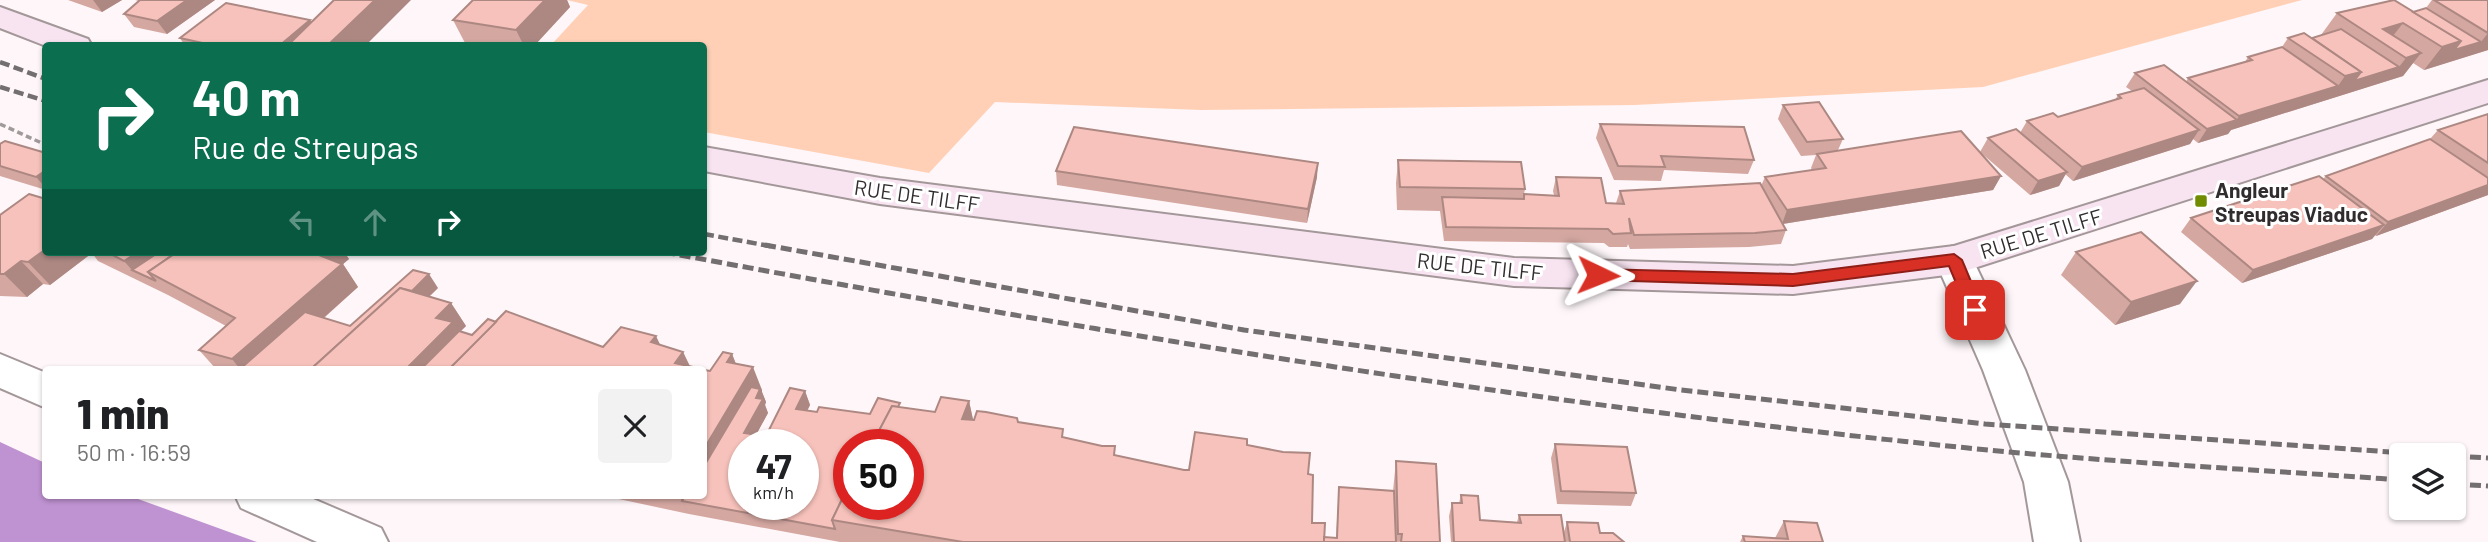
<!DOCTYPE html>
<meta charset="utf-8">
<style>
:root{--surface:#fff;--page:#f2f2f2;--text:#202124;--muted:#757577}
body{margin:0;font-family:Barlow,sans-serif;background:var(--page);color:var(--text);height:100vh;display:flex;flex-direction:column;font-size:26px;white-space:nowrap}
*{box-sizing:border-box;margin:0}
p{font-size:23px;color:var(--muted)}
.icon{flex:none;width:38px;height:38px;fill:none;stroke:currentColor;stroke-width:2;stroke-linecap:round;stroke-linejoin:round}
.map{position:relative;flex:1;overflow:hidden}
.panel{position:absolute;left:42px;top:366px;width:665px;height:133px;display:flex;flex-direction:column;background:var(--surface);border-radius:7px;box-shadow:0 2px 5px #0004}
.panel>*{flex:none}
.banner{position:absolute;left:42px;top:42px;width:665px;height:214px;border-radius:7px;box-shadow:0 2px 5px #0004;background:#0b6e4f;color:#fff;overflow:hidden}
.controls{position:absolute;left:2389px;top:443px;display:grid;gap:14px}
.controls a{display:grid;place-items:center;width:77px;height:77px;border-radius:7px;background:var(--surface);box-shadow:0 2px 5px #0004;font-size:35px}
.speed{position:absolute;left:728px;top:429px;display:flex;gap:14px;font-size:35px;font-weight:700;text-align:center}
.speed>*{display:grid;place-content:center;width:91px;height:91px;border-radius:50%;background:var(--surface);box-shadow:0 2px 5px #0004;line-height:1}
.speed small{font-size:18px;font-weight:400}
.speed .limit{border:10px solid #d22;background:#fff;color:#111}
.pin{position:absolute;display:grid;place-items:center;width:60px;height:60px;color:#fff;margin:-30px;border-radius:14px;box-shadow:0 4px 10px #0006}
.me{position:absolute;width:77px;margin:-38px;rotate:92deg;stroke-linejoin:round;filter:drop-shadow(0 0 5px #0008)}
.turn{display:flex;align-items:center;gap:24px;height:147px;padding:0 35px;font-size:32px}
.turn .icon{width:91px;height:91px;stroke-width:2.5}
.turn b{display:block;font-size:49px;line-height:60px}
.lanes{display:flex;align-items:center;height:66px;padding:0 35px;background:#0003;justify-content:center;gap:35px;direction:ltr}
.lanes .off{opacity:.35}
.round{display:grid;place-items:center;flex:none;width:74px;height:74px;border-radius:7px;background:var(--page)}
.overview{display:flex;align-items:center;justify-content:space-between;height:119px;padding:0 35px}
h1{font-size:42px;font-weight:800;line-height:52px}
.map>svg:first-child{display:block}
.green{fill:#ffd0b6}
.water{fill:#bf92d1}
.lines{fill:none;stroke-linecap:round;stroke-linejoin:round}
.street-casing{stroke:#a39799;stroke-width:4}
.secondary-casing{stroke:#a39799;stroke-width:4}
.path{stroke:#a09a9b;stroke-width:3.5;stroke-dasharray:6 3.5;stroke-linecap:butt}
.street{fill:#fff;fill-rule:evenodd}
.secondary{fill:#f8e4f1;fill-rule:evenodd}
.rail-far1{stroke:#736e6f;stroke-width:4.5;stroke-dasharray:10 4.5;stroke-linecap:butt}
.rail{stroke:#736e6f;stroke-width:5;stroke-dasharray:11 5;stroke-linecap:butt}
.wall{fill:#d4a7a1}
.shaded-wall{fill:#ad8883}
.building{fill:#f7c2bb;stroke:#ad8883;stroke-width:2;fill-rule:evenodd}
.route{fill:#d93025;stroke:#8d1f18;stroke-width:2}
.poi-dot{fill:#728c02;stroke:#fff;stroke-width:2.5}
.labels{text-anchor:middle;dominant-baseline:central;stroke-width:6;stroke-linejoin:round;paint-order:stroke}
.poi-label{font-size:21px;font-weight:bold;fill:#312d2e;stroke:#fff;text-anchor:start}
.street-label{font-size:21px;fill:#312d2e;stroke:#fff}
</style>
<div class="map">
<svg width="2488" height="542" viewBox="0 0 2488 542">
<rect width="100%" height="100%" fill="#fef6f8"/>
<polygon class="green" points="567,0 2302,0 1983,87 1635,105 1201,110 995,102 929,173 704,132 704,46 551,45 588,5"/>
<polygon class="water" points="0,442 45,463 46,495 127,495 257,542 0,542"/>
<g class="lines">
<defs>
<g id="street">
<polygon points="1954,246 1968,250 1973,260 2025,370 2068,482 2080,542 2034,542 2024,482 1983,370 1935,260 1940,250"/>
<polygon points="0,354 46,373 46,408 0,388"/>
<polygon points="235,495 304,495 381,528 388,542 317,542 241,508"/>
</g>
<g id="secondary">
<polygon points="0,7 88,39 92,46 46,46 0,28"/>
<polygon points="2488,80 2488,103 1968,270 1954,274 1793,294 1514,286 880,204 704,171 704,147 880,178 1514,258 1793,266 1954,246"/>
</g>
</defs>
<use href="#street" class="street-casing"/>
<use href="#secondary" class="secondary-casing"/>
<polyline class="path" points="0,124 46,145"/>
<use href="#street" class="street"/>
<use href="#secondary" class="secondary"/>
<g class="rail-far1">
<polyline points="0,62 46,79"/>
<polyline points="0,87 46,101"/>
<polyline points="704,234 775,247"/>
</g>
<g class="rail">
<polyline points="765,245 1244,330 1681,390 1985,424 2435,455"/>
<path d="M664 252C1103 334 1544 406 1988 450 2125 463 2263 470 2401 480"/>
<polyline points="2454,456 2488,458"/>
<polyline points="2454,484 2488,486"/>
</g>
</g>
<g class="wall">
<polygon points="68,0 122,0 102,12"/>
<polygon points="135,0 215,0 167,34 134,27 124,14 139,1"/>
<polygon points="473,0 567,0 570,7 534,46 482,46 465,43 453,20"/>
<polygon points="2432,0 2488,0 2488,50 2424,70 2413,63 2403,76 2231,130 2228,134 2198,143 2193,139 2190,144 2073,181 2065,174 2059,186 2030,195 1980,152 1988,138 2020,133 2027,121 2058,117 2115,100 2118,95 2132,91 2126,87 2135,73 2186,82 2188,78 2245,62 2248,57 2282,47 2288,38 2312,38 2321,35 2337,13 2413,12 2426,8"/>
<polygon points="310,20 311,22 365,46 185,46 180,38"/>
<polygon points="1783,105 1843,139 1838,150 2001,176 1993,190 1783,224 1786,230 1781,244 1749,247 1630,249 1628,244 1627,247 1609,247 1604,243 1444,241 1440,211 1397,210 1396,183 1398,160 1525,189 1524,194 1554,195 1553,191 1556,177 1606,203 1616,203 1620,191 1761,186 1765,177 1812,170 1811,168 1816,155 1801,156 1778,119"/>
<polygon points="2488,114 2488,195 2376,236 2375,235 2372,239 2242,283 2181,232 2191,218 2323,179 2326,176 2430,139 2438,130"/>
<polygon points="1600,124 1754,160 1748,174 1664,170 1661,181 1614,180 1596,138"/>
<polygon points="46,153 46,190 0,176 0,166"/>
<polygon points="1056,171 1317,177 1307,223 1057,185"/>
<polygon points="0,215 46,252 344,252 349,259 343,264 358,287 324,318 350,326 438,288 430,296 451,303 466,326 460,331 472,335 496,322 603,347 660,345 683,352 690,366 702,369 216,369 199,350 226,326 168,295 98,261 92,253 50,285 43,284 27,297 0,296"/>
<polygon points="2076,252 2180,304 2115,325 2061,275"/>
<polygon points="732,354 736,364 762,390 762,392 766,402 765,405 768,413 756,435 766,436 805,391 810,405 807,411 817,412 870,414 902,407 935,412 969,401 973,420 1018,422 1116,455 1184,470 1189,470 1247,445 1308,474 1312,523 1324,537 1336,538 1339,487 1393,491 1396,461 1440,542 840,542 689,514 600,495 704,495 710,371"/>
<polygon points="1555,444 1636,493 1631,506 1557,504 1551,458"/>
<polygon points="1461,495 1480,520 1517,522 1519,515 1564,532 1567,522 1624,542 1451,542 1449,516 1452,503 1459,503"/>
<polygon points="1784,521 1823,542 1740,542 1743,536 1775,538"/>
</g>
<g class="shaded-wall">
<polygon points="93,0 122,0 102,12"/>
<polygon points="187,0 215,0 167,34 157,21"/>
<polygon points="375,0 411,0 365,46 327,46"/>
<polygon points="545,0 567,0 570,7 534,46 524,46 516,30"/>
<polygon points="310,20 318,34 305,46 279,46"/>
<polygon points="2403,23 2386,45 2383,29"/>
<polygon points="2488,33 2488,50 2424,70 2442,47 2461,41 2481,42"/>
<polygon points="2421,53 2403,76 2231,130 2228,134 2198,143 2207,129 2236,121 2239,116 2338,86 2345,76 2361,72 2399,67 2406,58"/>
<polygon points="2199,130 2190,144 2073,181 2082,167"/>
<polygon points="1318,163 1317,177 1307,223 1308,209"/>
<polygon points="46,170 46,188 36,177"/>
<polygon points="2067,172 2059,186 2030,195 2038,181"/>
<polygon points="2001,176 1993,190 1782,224 1787,210"/>
<polygon points="2488,185 2488,195 2376,236 2388,222"/>
<polygon points="2384,225 2372,239 2242,283 2253,270"/>
<polygon points="46,249 46,252 91,252 92,253 50,285 28,262"/>
<polygon points="138,252 192,252 148,272 132,270 124,261"/>
<polygon points="311,252 344,252 349,259 343,264 358,287 266,369 240,369 232,359"/>
<polygon points="21,261 43,284 27,297 4,274"/>
<polygon points="429,274 438,288 353,369 328,369"/>
<polygon points="2197,281 2180,304 2115,325 2131,302"/>
<polygon points="451,303 466,326 460,332 444,369 406,369 436,318"/>
<polygon points="656,336 667,359 651,342"/>
<polygon points="683,352 691,369 675,363"/>
<polygon points="732,354 741,377 727,362"/>
<polygon points="753,367 762,390 762,392 766,402 765,405 768,413 751,444 704,490 704,449"/>
<polygon points="805,391 810,405 801,423 796,409"/>
<polygon points="969,401 974,424 962,419"/>
<polygon points="679,495 700,495 682,501 689,514"/>
</g>
<g class="building">
<polygon points="140,0 187,0 157,21 124,14"/>
<polygon points="334,0 375,0 327,46 287,46"/>
<polygon points="473,0 545,0 516,30 453,20"/>
<polygon points="2394,0 2461,41 2442,47 2403,23 2383,29 2421,53 2406,58 2337,13"/>
<polygon points="2434,0 2488,0 2488,33"/>
<polygon points="226,3 310,20 279,46 216,46 180,38"/>
<polygon points="2426,8 2481,42 2454,50 2461,41 2413,12"/>
<polygon points="2341,29 2399,67 2354,81 2361,72 2312,38"/>
<polygon points="2304,33 2361,72 2345,76 2288,38"/>
<polygon points="2282,47 2338,86 2239,116 2188,78 2252,60 2248,57"/>
<polygon points="2164,65 2237,120 2207,129 2135,73"/>
<polygon points="2144,88 2199,130 2082,167 2027,121 2053,113 2058,117 2121,98 2118,95"/>
<polygon points="1819,102 1843,139 1807,142 1783,105"/>
<polygon points="2488,114 2488,163 2438,130"/>
<polygon points="1600,124 1744,127 1754,160 1661,156 1665,167 1618,166"/>
<polygon points="1074,127 1318,163 1308,209 1056,171"/>
<polygon points="2016,129 2067,172 2038,181 1988,138"/>
<polygon points="1961,131 2001,176 1787,210 1765,177 1826,168 1817,154"/>
<polygon points="2430,139 2488,178 2488,185 2388,222 2326,176"/>
<polygon points="5,141 46,153 46,170 36,177 0,166 0,144"/>
<polygon points="1398,160 1521,162 1525,189 1400,187"/>
<polygon points="2319,176 2384,225 2253,270 2191,218"/>
<polygon points="1556,177 1601,178 1606,203 1624,204 1620,191 1760,183 1786,230 1755,233 1634,235 1629,218 1631,233 1613,234 1608,229 1446,227 1442,197 1524,199 1524,194 1559,196"/>
<polygon points="29,194 46,199 46,249 28,262 21,261 4,274 0,274 0,215"/>
<polygon points="2141,232 2197,281 2131,302 2076,252"/>
<polygon points="107,252 138,252 124,261"/>
<polygon points="159,252 177,252 148,272 156,281 132,270"/>
<polygon points="177,252 311,252 342,264 232,359 199,350 235,318 148,272"/>
<polygon points="413,270 429,274 412,291 400,288 311,369 240,369 305,312 350,326"/>
<polygon points="400,288 451,303 436,318 453,322 406,369 311,369"/>
<polygon points="506,311 603,347 621,327 656,336 651,342 683,352 675,363 702,369 449,369"/>
<polygon points="488,319 496,322 449,369 421,369 459,331 472,335"/>
<polygon points="723,352 732,354 727,362 753,367 704,449 704,370 710,371"/>
<path d="M751 387 760 389 756 398 763 399 744 433 766 436 790 388 805 391 796 409 817 412 819 407 870 414 878 398 900 403 898 407 892 406 872 444H849V485L832 520 835 529 682 501 685 495H704V466ZM744 444H803V504H744Z"/>
<polygon points="941,397 969,401 962,419 974,420 977,411 986,412 1017,418 1018,422 1063,429 1062,437 1102,446 1115,446 1114,455 1184,470 1189,470 1195,432 1247,439 1247,445 1283,452 1310,453 1308,474 1313,475 1312,523 1325,523 1324,542 963,542 832,520 849,485 849,504 908,504 908,444 872,444 892,406 935,412"/>
<polygon points="1555,444 1627,447 1636,493 1561,491"/>
<polygon points="1396,461 1436,464 1440,542 1401,542 1402,534 1398,534"/>
<polygon points="1339,487 1394,491 1396,542 1324,542 1324,537 1337,538"/>
<polygon points="1461,495 1478,496 1480,520 1521,523 1519,515 1561,515 1565,542 1454,542 1452,503 1462,503"/>
<polygon points="1784,521 1817,523 1823,542 1745,542 1743,536 1788,539"/>
<polygon points="1567,522 1598,523 1600,533 1613,533 1624,542 1570,542"/>
</g>
<polygon class="route" points="1954,254 1962,260 1983,310 1981,314 1969,314 1949,266 1793,286 1598,280 1590,275 1598,269 1793,274"/>
<rect class="poi-dot" x="2194" y="194" width="14" height="14" rx="3.5"/>
<g class="labels">
<g class="poi-label">
<text x="2215" y="189">Angleur<tspan x="2215" dy="24">Streupas Viaduc</tspan></text>
</g>
<g class="street-label">
<text transform="translate(917 195) rotate(8)">RUE DE TILFF</text>
<text transform="translate(2041 233) rotate(-17)">RUE DE TILFF</text>
<text transform="translate(1480 266) rotate(6)">RUE DE TILFF</text>
</g>
</g>
</svg>
<div class="controls">
<a><svg class="icon" aria-label="layers" viewBox="0 0 24 24"><path d="M12 4l9 5-9 5-9-5zM3 14l9 5 9-5"/></svg></a>
</div>
<div class="speed"><div>47<small>km/h</small></div><div class="limit">50</div></div>
<div class="pin" style="left:1975px;top:310px;background:#d93025"><svg class="icon" aria-label="arrive" viewBox="0 0 24 24"><path d="M6 21V4h12l-3 4 3 4H6"/></svg></div>
<svg class="me" style="left:1598px;top:275px" viewBox="-20 -20 40 40"><path d="M0-17L14 15 0 8-14 15z" fill="#d93025" stroke="#fff" stroke-width="4"/></svg>
<div class="banner">
<div class="turn"><svg class="icon" aria-label="right" viewBox="0 0 24 24"><path d="M7 20v-9h11M14 6l5 5-5 5"/></svg><div><b>40 m</b>Rue de Streupas</div></div>
<div class="lanes"><svg class="icon off" aria-label="left" viewBox="0 0 24 24"><path d="M17 20v-9H6M10 6l-5 5 5 5"/></svg><svg class="icon off" aria-label="ahead" viewBox="0 0 24 24"><path d="M12 20V5M6 11l6-6 6 6"/></svg><svg class="icon" aria-label="right" viewBox="0 0 24 24"><path d="M7 20v-9h11M14 6l5 5-5 5"/></svg></div>
</div>
<section class="panel">
<div class="overview"><div><h1>1 min</h1><p>50 m · 16:59</p></div><a class="round"><svg class="icon" aria-label="close" viewBox="0 0 24 24"><path d="M6 6l12 12M18 6L6 18"/></svg></a></div>
</section>
</div>
